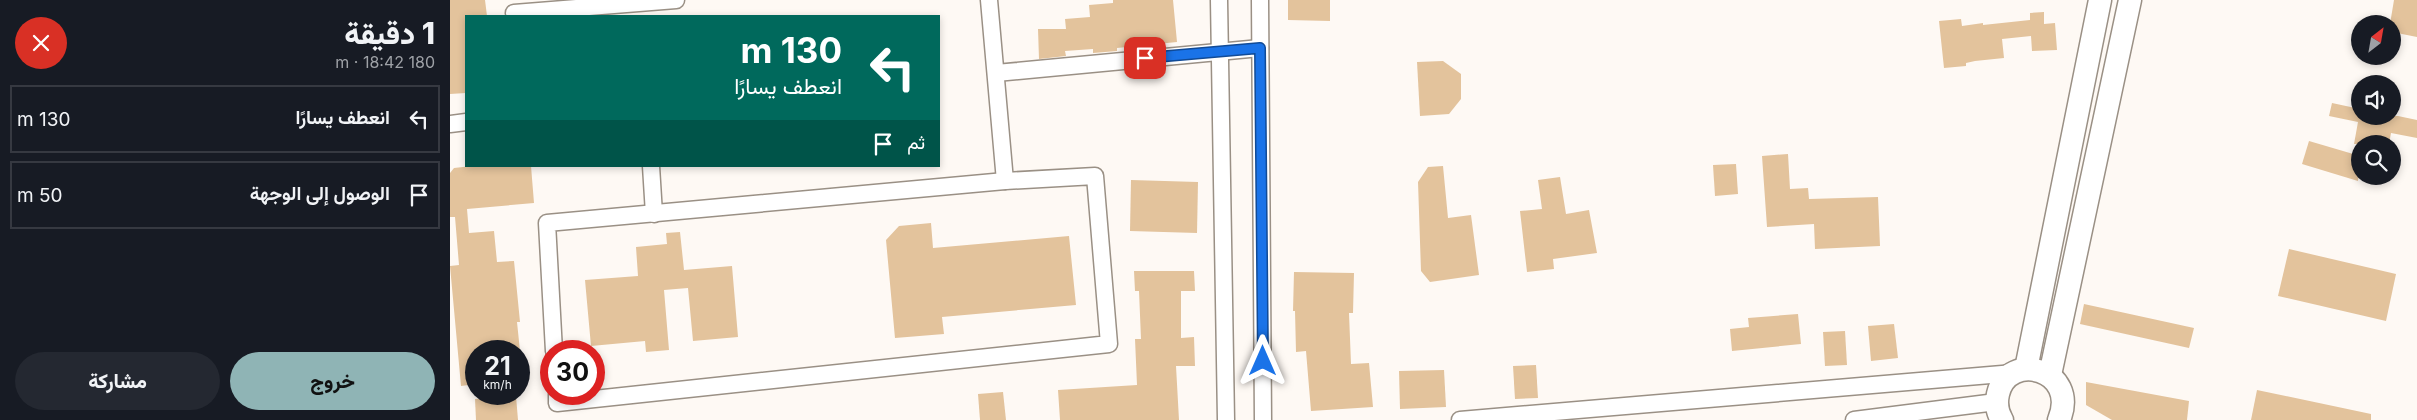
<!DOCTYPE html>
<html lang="ar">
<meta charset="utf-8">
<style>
:root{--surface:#171b24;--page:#242831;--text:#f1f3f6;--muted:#9ea1a6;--line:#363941;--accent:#8fb4b5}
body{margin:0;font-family:Inter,Vazirmatn,sans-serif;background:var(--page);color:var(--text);direction:rtl;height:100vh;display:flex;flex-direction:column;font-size:19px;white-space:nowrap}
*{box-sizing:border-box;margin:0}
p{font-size:16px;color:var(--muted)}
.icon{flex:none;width:28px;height:28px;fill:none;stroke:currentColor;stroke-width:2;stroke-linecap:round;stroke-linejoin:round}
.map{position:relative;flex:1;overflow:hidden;direction:ltr}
.details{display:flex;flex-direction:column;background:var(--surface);width:450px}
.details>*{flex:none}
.banner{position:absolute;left:15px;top:15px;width:475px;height:152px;border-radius:0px;box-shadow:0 2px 8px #0003;direction:rtl;background:#00695c;color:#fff;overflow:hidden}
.needle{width:32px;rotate:31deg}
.controls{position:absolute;left:1901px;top:15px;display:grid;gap:10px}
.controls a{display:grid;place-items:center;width:50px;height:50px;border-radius:50%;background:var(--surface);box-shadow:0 2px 8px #0003;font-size:25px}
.speed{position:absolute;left:15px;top:340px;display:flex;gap:10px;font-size:25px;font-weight:700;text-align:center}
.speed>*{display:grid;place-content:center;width:65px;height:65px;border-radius:50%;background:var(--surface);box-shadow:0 2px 8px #0003;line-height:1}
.speed small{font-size:12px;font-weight:400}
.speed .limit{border:8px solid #d22;background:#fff;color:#111}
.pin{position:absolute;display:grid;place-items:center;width:42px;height:42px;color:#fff;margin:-21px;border-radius:10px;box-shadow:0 2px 8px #0006}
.me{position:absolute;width:55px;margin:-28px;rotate:0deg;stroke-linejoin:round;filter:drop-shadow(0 0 4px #0008)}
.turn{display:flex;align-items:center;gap:18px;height:105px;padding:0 15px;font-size:22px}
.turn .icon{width:65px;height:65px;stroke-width:2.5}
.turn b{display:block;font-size:35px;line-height:42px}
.then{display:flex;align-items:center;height:48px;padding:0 15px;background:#0003;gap:10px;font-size:19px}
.round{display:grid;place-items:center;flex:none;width:52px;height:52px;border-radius:26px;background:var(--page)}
.headline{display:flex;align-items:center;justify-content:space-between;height:85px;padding:0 15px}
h1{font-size:30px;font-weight:800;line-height:38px}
.action{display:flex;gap:10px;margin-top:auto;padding:10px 15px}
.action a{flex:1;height:58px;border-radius:30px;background:var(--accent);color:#111;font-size:20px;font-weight:800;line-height:58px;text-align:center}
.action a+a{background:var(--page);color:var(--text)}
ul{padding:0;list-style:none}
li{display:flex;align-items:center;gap:15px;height:68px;margin:0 10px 8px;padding:0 5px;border:2px solid var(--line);border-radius:0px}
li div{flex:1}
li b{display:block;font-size:19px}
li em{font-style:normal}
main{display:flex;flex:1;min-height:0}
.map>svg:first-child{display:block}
.building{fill:#e3c39c}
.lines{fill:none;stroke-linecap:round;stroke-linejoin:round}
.street-casing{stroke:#9a9085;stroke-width:19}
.secondary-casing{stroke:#9a9085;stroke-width:25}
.street{stroke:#fff;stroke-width:16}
.secondary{stroke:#fff;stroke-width:22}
.route-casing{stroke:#114b97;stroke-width:12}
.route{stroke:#1a73e8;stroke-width:9}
</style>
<main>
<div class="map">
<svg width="1967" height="420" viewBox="0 0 1967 420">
<rect width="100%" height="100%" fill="#fef9f4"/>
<g class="building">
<polygon points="0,0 35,0 37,16 16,16 16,93 0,94"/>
<polygon points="663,0 723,0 727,42 667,48 667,51 643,53 643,49 615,51 616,56 589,59 588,29 616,29 615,19 640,17 639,5 663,3"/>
<polygon points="838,0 880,0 880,21 838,20"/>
<polygon points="1944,0 1967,0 1967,37 1942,32 1942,24 1940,24"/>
<polygon points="1594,12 1594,24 1605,23 1607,50 1582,51 1581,36 1552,39 1554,58 1525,61 1516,63 1516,66 1494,68 1489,21 1511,19 1512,26 1533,23 1533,25 1580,20 1580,13"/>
<polygon points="993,61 1011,74 1011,99 999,114 970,116 967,62"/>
<polygon points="1882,103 1910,109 1910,116 1948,116 1967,120 1967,138 1941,133 1939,144 1904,144 1908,122 1879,116"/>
<polygon points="1859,141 1910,156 1908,181 1852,164"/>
<polygon points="1338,154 1340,189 1358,188 1359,199 1428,197 1430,246 1365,249 1364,224 1317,227 1312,156"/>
<polygon points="1286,164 1288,194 1265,196 1263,165"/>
<polygon points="22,166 81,166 84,203 17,209 19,233 44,231 47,262 64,261 70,322 67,322 70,351 26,351 26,384 11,386 0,266 9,265 5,217 0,217 0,173 4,168"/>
<polygon points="993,166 998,218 1021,215 1029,275 980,282 971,271 968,182 978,167"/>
<polygon points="1110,177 1116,214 1139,210 1147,253 1103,259 1104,269 1077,272 1070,211 1092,209 1088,180"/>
<polygon points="681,180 748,182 747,233 680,231"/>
<polygon points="481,223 483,248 619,236 626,305 492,317 494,334 445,338 436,240 449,226"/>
<polygon points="230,232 234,270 282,266 288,337 243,341 238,288 214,290 219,350 196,352 195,341 141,346 135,280 188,276 186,247 217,244 216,233"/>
<polygon points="1839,249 1946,274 1936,321 1828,296"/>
<polygon points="684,271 744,271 745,291 731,291 731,338 744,337 745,366 726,366 729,420 610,420 608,390 687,385 685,339 691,339 689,291 685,291"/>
<polygon points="844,272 904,273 903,313 899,313 901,364 919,363 923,407 861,411 856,351 846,352 845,311 843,311"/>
<polygon points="1634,304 1744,328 1739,348 1630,324"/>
<polygon points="1348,314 1351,344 1282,351 1280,329 1299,327 1298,318"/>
<polygon points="1444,324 1448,358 1421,361 1418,326"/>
<polygon points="1395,331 1397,365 1375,366 1373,332"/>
<polygon points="1086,365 1088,398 1065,399 1063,366"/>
<polygon points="994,370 996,407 950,409 949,371"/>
<polygon points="1636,382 1739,401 1737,420 1662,420 1636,405"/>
<polygon points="1807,390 1921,414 1921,420 1801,420"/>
<polygon points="553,392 556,420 530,420 528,394"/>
<polygon points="66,396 68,420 26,420 25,399"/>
</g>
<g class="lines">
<defs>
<g id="street">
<polyline points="539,0 555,181"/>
<polyline points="769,0 776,420"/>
<polyline points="810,0 813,420"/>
<polyline points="64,13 226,0"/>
<polyline points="546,73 810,48"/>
<polyline points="0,124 16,122"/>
<polyline points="201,166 204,214"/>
<polyline points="104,351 97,223 555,181 645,176 659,344 107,403 107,394"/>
<polyline points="1010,420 1564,373"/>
<polyline points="1404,420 1546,402"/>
</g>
<g id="secondary">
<polyline points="1576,369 1650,0"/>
<polyline points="1600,375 1680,0"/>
<path d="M1552 420C1547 412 1546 403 1548 394 1558 350 1630 369 1609 420"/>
</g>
</defs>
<use href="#street" class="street-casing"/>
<use href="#secondary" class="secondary-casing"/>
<use href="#street" class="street"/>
<use href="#secondary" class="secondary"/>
</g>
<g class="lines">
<defs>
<polyline id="route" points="695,58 810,48 813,361"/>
</defs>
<use href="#route" class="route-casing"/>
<use href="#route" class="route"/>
</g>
</svg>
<div class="controls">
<a><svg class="needle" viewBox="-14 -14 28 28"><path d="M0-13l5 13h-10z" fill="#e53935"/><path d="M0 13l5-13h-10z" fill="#9ea1a6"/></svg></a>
<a><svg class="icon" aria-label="sound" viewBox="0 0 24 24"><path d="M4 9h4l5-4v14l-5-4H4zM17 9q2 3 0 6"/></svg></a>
<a><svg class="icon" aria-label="search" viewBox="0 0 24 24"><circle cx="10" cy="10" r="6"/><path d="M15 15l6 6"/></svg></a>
</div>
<div class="speed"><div>21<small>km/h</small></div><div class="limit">30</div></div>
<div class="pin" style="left:695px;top:58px;background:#d93025"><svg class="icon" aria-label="arrive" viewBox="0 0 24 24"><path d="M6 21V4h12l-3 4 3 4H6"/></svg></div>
<svg class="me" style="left:813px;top:361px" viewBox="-20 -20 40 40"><path d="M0-17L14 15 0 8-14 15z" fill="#1a73e8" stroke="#fff" stroke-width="4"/></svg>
<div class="banner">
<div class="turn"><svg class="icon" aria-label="left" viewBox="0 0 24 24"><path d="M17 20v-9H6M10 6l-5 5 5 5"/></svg><div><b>130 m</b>انعطف يسارًا</div></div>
<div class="then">ثم<svg class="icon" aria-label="arrive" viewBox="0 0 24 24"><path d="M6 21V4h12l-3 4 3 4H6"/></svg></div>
</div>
</div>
<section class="details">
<div class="headline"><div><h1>1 دقيقة</h1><p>180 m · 18:42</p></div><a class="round" style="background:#d93025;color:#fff"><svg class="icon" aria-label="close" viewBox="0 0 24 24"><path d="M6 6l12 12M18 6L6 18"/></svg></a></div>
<ul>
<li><svg class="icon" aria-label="left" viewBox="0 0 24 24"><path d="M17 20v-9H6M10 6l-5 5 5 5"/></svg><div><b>انعطف يسارًا</b></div><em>130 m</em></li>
<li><svg class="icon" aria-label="arrive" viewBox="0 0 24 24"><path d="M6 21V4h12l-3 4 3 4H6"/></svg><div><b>الوصول إلى الوجهة</b></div><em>50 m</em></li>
</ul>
<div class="action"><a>خروج</a><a>مشاركة</a></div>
</section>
</main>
